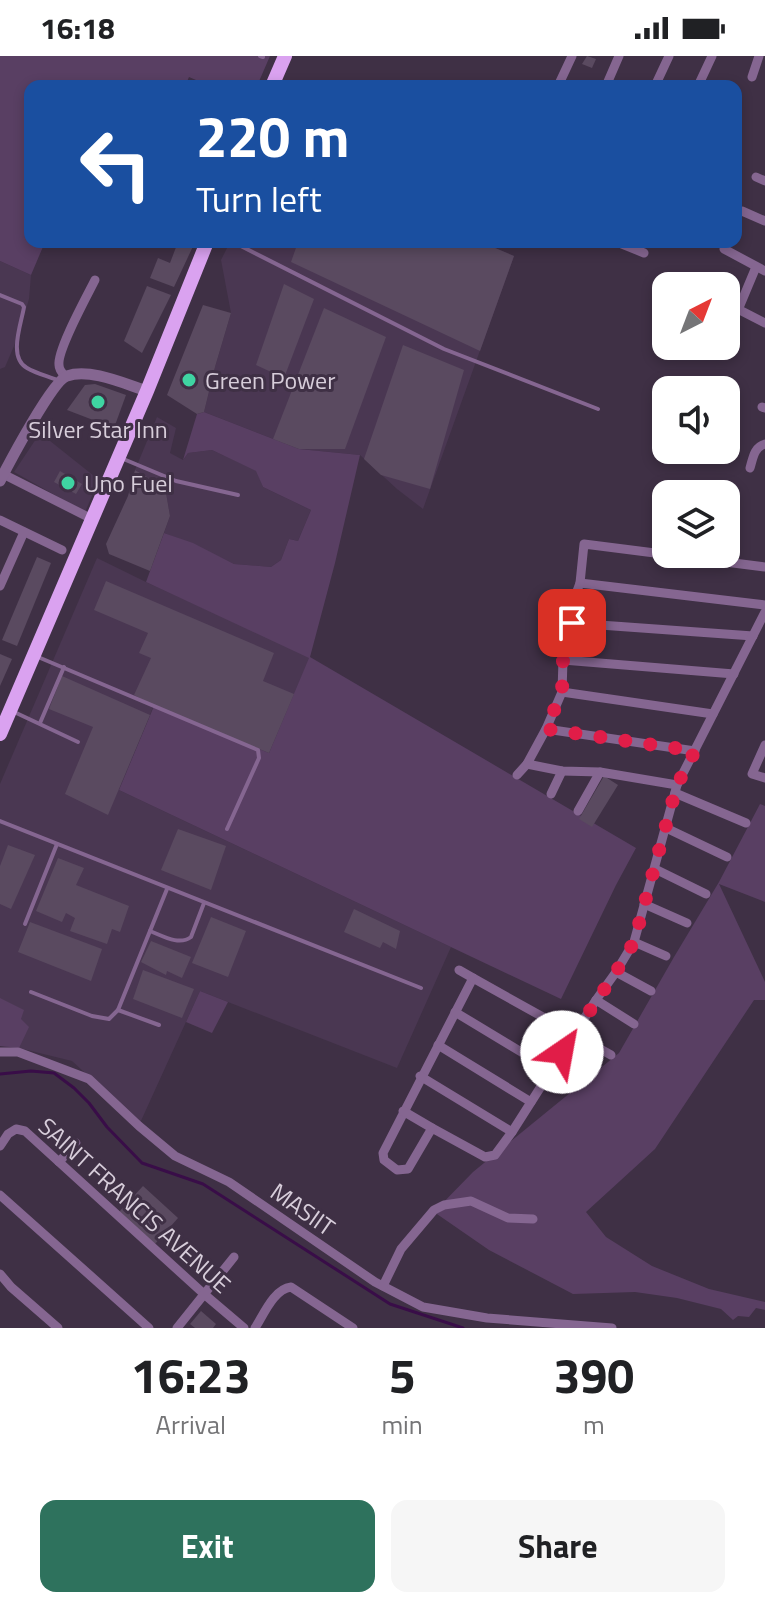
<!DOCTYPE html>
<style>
:root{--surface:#fff;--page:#f6f6f6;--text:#202124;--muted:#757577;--accent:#2e725d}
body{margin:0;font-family:"Titillium Web",sans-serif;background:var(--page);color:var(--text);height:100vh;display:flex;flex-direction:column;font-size:30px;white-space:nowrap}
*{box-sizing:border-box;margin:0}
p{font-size:26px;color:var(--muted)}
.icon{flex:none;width:44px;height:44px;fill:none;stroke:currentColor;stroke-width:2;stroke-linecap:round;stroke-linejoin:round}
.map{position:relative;height:1272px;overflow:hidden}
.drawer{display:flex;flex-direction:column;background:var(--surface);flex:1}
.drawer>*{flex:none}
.hud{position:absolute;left:24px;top:24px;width:718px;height:168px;border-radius:16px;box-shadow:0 4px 12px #0003;background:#1a4fa0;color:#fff;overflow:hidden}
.needle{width:52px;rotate:42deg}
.fabs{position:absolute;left:652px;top:216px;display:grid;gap:16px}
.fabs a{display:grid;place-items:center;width:88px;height:88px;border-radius:16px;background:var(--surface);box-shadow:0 4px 12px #0003;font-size:40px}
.pin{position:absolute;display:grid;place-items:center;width:68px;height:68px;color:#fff;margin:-34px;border-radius:16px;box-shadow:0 4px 12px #0006}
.me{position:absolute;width:88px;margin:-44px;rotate:33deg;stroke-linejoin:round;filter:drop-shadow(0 0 6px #0008)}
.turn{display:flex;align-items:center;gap:28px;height:168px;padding:0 40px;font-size:36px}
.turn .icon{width:104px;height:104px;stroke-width:2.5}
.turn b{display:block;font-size:56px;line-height:68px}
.eta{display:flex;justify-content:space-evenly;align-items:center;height:136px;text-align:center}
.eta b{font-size:48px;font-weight:700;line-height:56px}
.primary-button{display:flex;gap:16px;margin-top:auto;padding:16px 40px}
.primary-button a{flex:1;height:92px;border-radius:16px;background:var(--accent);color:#fff;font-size:32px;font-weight:700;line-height:92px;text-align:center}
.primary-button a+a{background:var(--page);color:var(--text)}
.status{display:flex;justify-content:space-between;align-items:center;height:56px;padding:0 40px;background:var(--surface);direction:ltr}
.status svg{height:22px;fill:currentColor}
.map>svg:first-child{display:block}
.built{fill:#4a3752}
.green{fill:#593f63}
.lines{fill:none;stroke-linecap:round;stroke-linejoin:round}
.stream{stroke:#390d48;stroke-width:3}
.building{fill:#5a4a60}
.service{stroke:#856691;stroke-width:4}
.minor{stroke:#856691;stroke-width:9}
.tertiary{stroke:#856691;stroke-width:11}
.trunk{stroke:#daa2f0;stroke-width:14}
.route{stroke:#e11d48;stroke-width:14;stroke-dasharray:0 25.2}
.poi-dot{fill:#3fd4a2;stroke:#3f3045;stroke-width:3}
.labels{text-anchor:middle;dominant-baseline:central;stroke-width:6;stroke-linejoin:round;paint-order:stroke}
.poi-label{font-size:24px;fill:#d7cdda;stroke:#3f3045;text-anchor:start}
.street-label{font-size:24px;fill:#d7cdda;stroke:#3f3045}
</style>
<div class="status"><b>16:18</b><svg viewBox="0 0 49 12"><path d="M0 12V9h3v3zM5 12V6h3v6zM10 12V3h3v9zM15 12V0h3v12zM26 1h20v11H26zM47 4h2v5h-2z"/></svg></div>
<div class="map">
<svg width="765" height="1272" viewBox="0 0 765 1272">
<rect width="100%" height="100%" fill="#3f3045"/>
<g class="built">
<polygon points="230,186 481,186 514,200 423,453 397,433 360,399 299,393 204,356 215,311 231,257 221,204"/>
<polygon points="0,205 31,219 29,243 17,283 5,311 0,313"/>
<polygon points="157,361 176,372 170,397 183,404 188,397 212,394 257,415 263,431 311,454 298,485 289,483 281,504 271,511 234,508 193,488 164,477 170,460 165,431 135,414"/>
<polygon points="40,377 99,424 85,456 14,416"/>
<polygon points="97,502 146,526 310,601 269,697 154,649 119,734 451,891 397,1012 200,935 140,1067 72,1005 19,992 0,990 0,728"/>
</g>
<g class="green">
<polygon points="0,0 270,0 257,30 210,30 189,21 185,30 30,30 30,186 45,186 31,219 0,205"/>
<polygon points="204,356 299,393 360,399 335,507 310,601 636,792 616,829 561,943 119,734 154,650 269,697 309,602 146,526 164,477 193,487 234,508 271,511 281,504 289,483 298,485 311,454 263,431 256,415 212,394 188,397 183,404 197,358"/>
<polygon points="760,748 765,750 765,846 719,828 765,926 765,944 754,944 655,1093 586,1156 606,1181 652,1210 709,1233 765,1246 765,1254 756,1252 749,1261 738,1260 733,1264 721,1253 677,1242 635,1236 573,1238 489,1194 434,1156 473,1116 619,997 674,901 719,826"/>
<polygon points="200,935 228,946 212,977 186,966"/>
<polygon points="0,942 24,954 21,963 29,971 19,992 0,990"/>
</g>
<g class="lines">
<polyline class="stream" points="0,1018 31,1015 54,1017 74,1032 89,1047 107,1071 142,1107 203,1128 390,1248 463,1272"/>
</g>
<g class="building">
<polygon points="587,0 596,3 592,12 582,8"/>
<polygon points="178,186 195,186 174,231 150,222 158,202 170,207"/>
<polygon points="298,186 481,186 514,200 480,295 291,206"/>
<polygon points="284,228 314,243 284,322 256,309"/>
<polygon points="147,230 171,239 142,297 124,285"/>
<polygon points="203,249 231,257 215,311 204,356 197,358 167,339"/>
<polygon points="324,252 386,281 345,393 299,393 273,383"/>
<polygon points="403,289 464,314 430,433 381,419 364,403"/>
<polygon points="95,328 126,339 114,372 67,354 85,329"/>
<polygon points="135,414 165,431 170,460 150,515 109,498 106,488 128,440"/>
<polygon points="60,415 82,428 76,438 54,426"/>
<polygon points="37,501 51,507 17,590 2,584"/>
<polygon points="106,525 274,597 263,625 294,638 269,697 154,650 134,639 151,602 139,597 148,577 94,554"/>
<polygon points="0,598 12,603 0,630"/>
<polygon points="62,620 150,659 108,759 65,738 93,671 49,653"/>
<polygon points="604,720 618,729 592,771 579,763"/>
<polygon points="178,773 226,790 211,834 161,814"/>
<polygon points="8,789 35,799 11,853 0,848 0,810"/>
<polygon points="58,802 84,812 76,829 129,850 120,876 112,873 107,888 70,875 75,862 66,857 62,866 36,855"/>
<polygon points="354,853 400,875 396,893 383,886 380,892 344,876"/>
<polygon points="211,861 246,875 228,921 192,907"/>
<polygon points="30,866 102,893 91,925 18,896"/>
<polygon points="151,885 191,901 182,922 167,915 166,919 141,906"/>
<polygon points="143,914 194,933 182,962 133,943"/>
<polygon points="143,1130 178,1162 155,1188 119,1156"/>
<polygon points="201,1255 216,1268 213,1272 195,1272 190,1268"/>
</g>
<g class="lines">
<g class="service">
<polyline points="260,0 263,1"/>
<polyline points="233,186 444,293 598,353"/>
<path d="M0 239 22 248 24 251C21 269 8 301 27 312 35 317 47 320 57 324"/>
<polyline points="121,402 176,425 238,439"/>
<polyline points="38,601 258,694 259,702 227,773"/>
<polyline points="12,655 78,686"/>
<polyline points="40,667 64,611"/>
<polyline points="0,765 421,932"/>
<polyline points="25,868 57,788"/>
<path d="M150 875C163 880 179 890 191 881L204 847"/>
<polyline points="31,936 92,960 109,963 118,954 167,833"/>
<polyline points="118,954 159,969"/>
</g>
<g class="minor">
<polyline points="752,21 759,0"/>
<polyline points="558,30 572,0"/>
<polyline points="606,30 619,0"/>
<polyline points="655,30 669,0"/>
<polyline points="698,30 712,0"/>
<polyline points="756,121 765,125"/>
<polyline points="742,155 765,165"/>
<polyline points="617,186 644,197"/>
<polyline points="724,193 765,215"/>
<polyline points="726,247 765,267"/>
<polyline points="738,254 756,211"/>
<path d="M65 320C62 317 59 313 59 309 57 294 87 240 95 224"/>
<polyline points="762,351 765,352"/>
<path d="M750 412C753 402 754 391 765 388"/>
<polyline points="3,418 92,463"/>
<polyline points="0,464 62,494"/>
<polyline points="580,527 765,549"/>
<polyline points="0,530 24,476"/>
<polyline points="572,567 753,580"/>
<polyline points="563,604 734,618"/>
<polyline points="562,636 713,658"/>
<polyline points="546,673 695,695"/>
<polyline points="765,689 752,718 765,722"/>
<polyline points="517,719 527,708"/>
<polyline points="677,729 600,716 562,715 527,708 546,673 562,636 563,604 569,586 574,543 580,527 584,488 765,511"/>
<polyline points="675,737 746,767"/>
<polyline points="551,738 562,715"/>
<polyline points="578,755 600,716"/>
<polyline points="666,772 727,801"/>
<polyline points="655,813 706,838"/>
<polyline points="644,848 687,867"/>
<polyline points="634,886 666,900"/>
<polyline points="459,914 473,922 383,1097 384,1104 397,1114 408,1113 432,1072 485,1101 495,1099 512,1076 596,944 616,916 634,886 677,729 765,556"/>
<polyline points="616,916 651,935"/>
<polyline points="473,922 611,999"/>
<polyline points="596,944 634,968"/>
<polyline points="455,956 551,1014"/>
<polyline points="438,989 531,1046"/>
<polyline points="0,996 18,996 89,1023 139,1070 175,1100 229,1126 375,1226 423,1251 487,1262 612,1272"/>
<polyline points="420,1020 512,1076"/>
<polyline points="403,1055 432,1072"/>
<polyline points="0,1090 8,1078 16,1073 25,1075 204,1238 244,1272"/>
<polyline points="59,1106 76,1087"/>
<polyline points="0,1139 149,1272"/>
<polyline points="0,1218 11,1231 58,1272"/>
<polyline points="383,1230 401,1193 434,1154 444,1149 471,1145 508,1162 533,1163"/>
<polyline points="177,1272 234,1201"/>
<path d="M255 1272C264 1258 274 1233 291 1231L353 1272"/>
</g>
<path class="tertiary" d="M0 425C9 407 53 324 67 320 90 312 125 328 147 335"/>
<g class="trunk">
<polyline points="272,30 285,0"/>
<polyline points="0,678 147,335 207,186"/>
</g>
</g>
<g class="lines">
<polyline class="route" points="562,996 616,916 634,886 677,729 695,695 546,673 562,636 563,604 569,586 572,567"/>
</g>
<g class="poi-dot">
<circle cx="189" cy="324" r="8"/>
<circle cx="98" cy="346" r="8"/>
<circle cx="68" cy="427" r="8"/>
</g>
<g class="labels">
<g class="poi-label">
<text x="205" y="324">Green Power</text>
<text x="98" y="373" text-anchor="middle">Silver Star Inn</text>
<text x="84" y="427">Uno Fuel</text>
</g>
<g class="street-label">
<text transform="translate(135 1149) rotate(42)">SAINT FRANCIS AVENUE</text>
<text transform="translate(303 1153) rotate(35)">MASIIT</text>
</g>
</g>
</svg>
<div class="fabs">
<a><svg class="needle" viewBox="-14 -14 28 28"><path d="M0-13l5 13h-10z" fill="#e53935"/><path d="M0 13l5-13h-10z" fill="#757577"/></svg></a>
<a><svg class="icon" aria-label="sound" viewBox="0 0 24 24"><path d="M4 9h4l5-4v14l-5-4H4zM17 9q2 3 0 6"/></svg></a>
<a><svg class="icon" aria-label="layers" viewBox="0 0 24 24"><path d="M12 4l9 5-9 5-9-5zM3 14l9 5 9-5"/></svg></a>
</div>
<div class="pin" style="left:572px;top:567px;background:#d93025"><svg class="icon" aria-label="arrive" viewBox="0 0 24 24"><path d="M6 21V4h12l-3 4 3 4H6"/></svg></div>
<svg class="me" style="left:562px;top:996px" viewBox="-20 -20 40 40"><circle r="19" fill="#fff"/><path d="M0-13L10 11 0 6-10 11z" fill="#e11d48"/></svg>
<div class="hud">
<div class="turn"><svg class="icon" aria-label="left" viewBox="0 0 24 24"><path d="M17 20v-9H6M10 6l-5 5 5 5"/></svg><div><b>220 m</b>Turn left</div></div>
</div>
</div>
<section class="drawer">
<div class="eta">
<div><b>16:23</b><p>Arrival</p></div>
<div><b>5</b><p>min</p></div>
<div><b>390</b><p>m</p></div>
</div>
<div class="primary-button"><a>Exit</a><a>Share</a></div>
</section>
